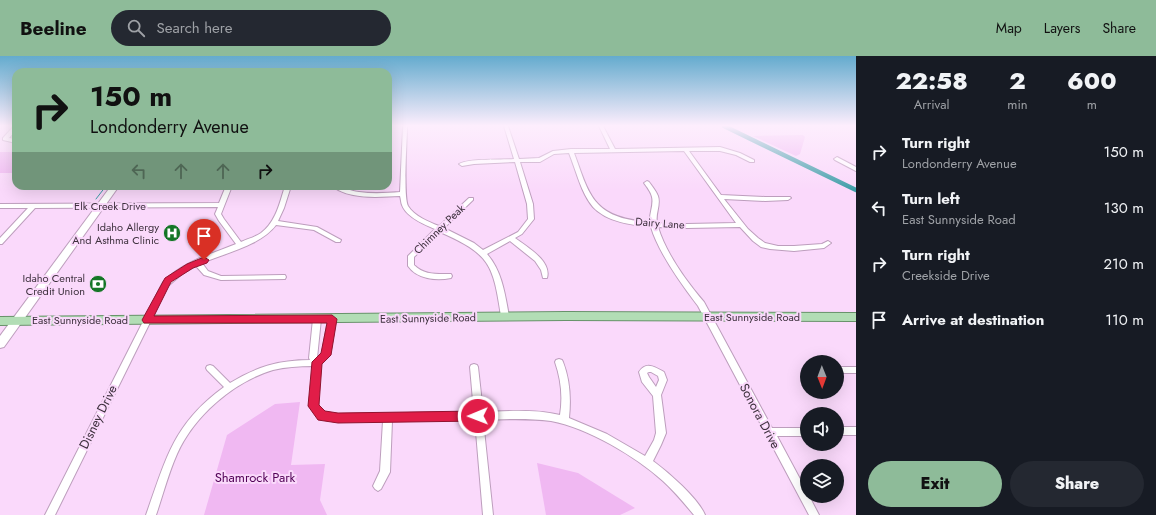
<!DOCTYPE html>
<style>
:root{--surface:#171b24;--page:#242831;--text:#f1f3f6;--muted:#9ea1a6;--accent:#8ebb99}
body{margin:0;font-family:Jost,sans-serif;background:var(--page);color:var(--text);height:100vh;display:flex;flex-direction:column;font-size:15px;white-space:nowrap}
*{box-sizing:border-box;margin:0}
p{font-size:13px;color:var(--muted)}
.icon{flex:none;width:22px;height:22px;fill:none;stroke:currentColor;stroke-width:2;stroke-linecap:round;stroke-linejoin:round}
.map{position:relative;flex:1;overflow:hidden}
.sheet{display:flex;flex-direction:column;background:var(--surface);width:300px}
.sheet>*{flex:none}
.hud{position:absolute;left:12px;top:12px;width:380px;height:122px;border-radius:12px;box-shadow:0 4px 16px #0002;background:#8ebb99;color:#111;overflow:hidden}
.needle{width:26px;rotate:179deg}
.buttons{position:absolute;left:800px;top:299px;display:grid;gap:8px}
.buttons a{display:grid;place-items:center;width:44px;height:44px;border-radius:50%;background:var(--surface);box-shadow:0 4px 16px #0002;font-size:20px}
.pin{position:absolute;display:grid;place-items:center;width:34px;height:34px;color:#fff;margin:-41px -17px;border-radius:50% 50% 50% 0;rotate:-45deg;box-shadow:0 0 4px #0007}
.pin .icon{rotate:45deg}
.me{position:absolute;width:44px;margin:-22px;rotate:269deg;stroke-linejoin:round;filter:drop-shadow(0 0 3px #0008)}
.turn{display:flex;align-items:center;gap:14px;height:84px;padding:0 12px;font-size:18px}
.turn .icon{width:52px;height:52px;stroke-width:2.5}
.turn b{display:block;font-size:28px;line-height:34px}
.lanes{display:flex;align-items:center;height:38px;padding:0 12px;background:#0003;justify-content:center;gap:20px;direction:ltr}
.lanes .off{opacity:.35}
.eta{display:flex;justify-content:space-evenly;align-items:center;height:68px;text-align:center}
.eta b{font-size:24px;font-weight:800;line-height:28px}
.cta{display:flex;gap:8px;margin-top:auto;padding:8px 12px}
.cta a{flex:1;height:46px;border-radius:24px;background:var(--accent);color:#111;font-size:16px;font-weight:800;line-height:46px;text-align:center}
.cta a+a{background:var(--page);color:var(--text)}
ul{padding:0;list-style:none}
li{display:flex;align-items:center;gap:12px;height:56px;padding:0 12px}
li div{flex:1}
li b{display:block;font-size:15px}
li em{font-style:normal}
header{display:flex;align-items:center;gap:24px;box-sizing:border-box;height:56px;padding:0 20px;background:var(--accent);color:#111}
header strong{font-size:19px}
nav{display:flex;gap:22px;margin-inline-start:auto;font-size:14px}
.search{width:280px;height:36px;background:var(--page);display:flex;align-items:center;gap:10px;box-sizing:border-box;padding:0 14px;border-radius:22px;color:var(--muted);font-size:15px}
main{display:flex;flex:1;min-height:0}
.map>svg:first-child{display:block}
.green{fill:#f0b8f2}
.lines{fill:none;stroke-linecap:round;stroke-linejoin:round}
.stream{stroke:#3e9ea8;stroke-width:1}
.canal{stroke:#3e9ea8;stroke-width:4.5}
.street-casing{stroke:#bd9ebd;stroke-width:2}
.secondary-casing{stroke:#bd9ebd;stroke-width:2}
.primary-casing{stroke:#68926b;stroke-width:2}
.street{fill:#fff;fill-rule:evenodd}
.secondary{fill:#fff;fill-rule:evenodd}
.primary{fill:#b2ddb5;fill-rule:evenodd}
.route{fill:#e11d48;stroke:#92132f}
.labels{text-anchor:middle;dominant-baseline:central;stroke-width:4;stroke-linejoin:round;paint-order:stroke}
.street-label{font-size:11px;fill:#3e313e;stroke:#fad9fb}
.poi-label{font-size:11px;fill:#3e313e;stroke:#fad9fb;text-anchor:end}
.near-street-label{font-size:13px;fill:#3e313e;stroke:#fad9fb}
.near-park-label{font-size:13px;fill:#510256;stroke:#fad9fb}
</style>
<header>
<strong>Beeline</strong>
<div class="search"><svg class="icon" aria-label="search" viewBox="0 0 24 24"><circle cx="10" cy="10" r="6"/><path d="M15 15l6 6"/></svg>Search here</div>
<nav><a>Map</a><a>Layers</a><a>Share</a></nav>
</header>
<main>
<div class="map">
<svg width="856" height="459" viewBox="0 0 856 459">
<rect width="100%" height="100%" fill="#fad9fb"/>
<g class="green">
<polygon points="803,79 805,81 800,98 796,100 753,80"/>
<rect x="0" y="96" width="16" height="21"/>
<polygon points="300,346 291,409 325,408 320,444 327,459 204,459 227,379 275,348"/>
<polygon points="537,407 578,417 635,452 620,459 546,459"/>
</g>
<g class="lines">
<polyline class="stream" points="96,143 106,130"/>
<polyline class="canal" points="724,70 856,134"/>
<defs>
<g id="street">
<polygon points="14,70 16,70 16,74 9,82 16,83 16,87 3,84 3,82"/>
<path d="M403 70H407C407 85 403 140 408 150 414 160 429 166 439 170L469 142H473V144L444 172 474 187 483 194 518 176 528 163 527 148 515 106 474 108 462 110 459 108C469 102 501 104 514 103L504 70H508L519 103 539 102 553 95 571 93H610L599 70H603L615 93 720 91 740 97 754 104V106H750L736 99 720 95H689L721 139 765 141H790L791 142 788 144 765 145 724 143 748 173 758 182 765 187 778 190H794L822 188 828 185 831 187 824 192 794 195 770 193 761 191 753 185 740 171 687 172 658 171C666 197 686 225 704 246L772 372H807V380H777L807 436V440H809L819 459H809L698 250C682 229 658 196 651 171 632 169 607 166 593 151 581 137 576 114 569 97L554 98 540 106H520L533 148 534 163 522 178 515 182C527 191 552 205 547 222H543L541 214 535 205 510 185 487 198C502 215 505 238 509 260L508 262H502L501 260C493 208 490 198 440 176L414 201V209C424 219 436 218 449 218H451L452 220 451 222C436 225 417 223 408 210V200L435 173C425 169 406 161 402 149 401 147 401 143 400 140 379 141 350 144 332 130 342 130 350 135 359 136 373 138 387 137 400 136ZM684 95 736 167 687 168 657 167C655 158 661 149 658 140 656 135 652 130 649 126L647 125 644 127C647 131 651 136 652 141 654 149 649 158 650 166 632 165 611 162 598 148 586 136 580 112 574 97Z"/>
<polygon points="837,101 856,111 856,115 835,104 834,103"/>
<path d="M226 130H232L221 158 224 163 241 186C248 183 255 181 261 177 276 166 280 146 285 130H291L284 152 278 165 317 171 341 184 340 186H336L314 174 276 169C260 190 225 197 202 207L208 215 221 220 283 219H285L286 221 285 223 221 224 204 219 196 210 182 218 168 230 55 459H45L163 226C182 206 211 198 236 188L219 165 215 158 218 151 35 152 2 188H0V182L28 152H0V148L219 147Z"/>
<path d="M317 260 320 261 321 263 317 302 322 297 328 263 329 261H335L336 263 330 299 321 308 317 349 324 356 338 358 474 356 470 311 471 309 474 308 477 309 478 311 483 356C508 355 535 353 560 359 563 341 561 323 555 306L556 304 559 303 562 304 563 306C570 324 571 343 569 362L607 378 645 400 654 384 656 377 653 340 642 326 639 316C646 305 655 311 664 316L667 324 661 339 666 377 661 389 653 405C668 416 698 442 705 459H694C684 447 674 435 663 425 635 400 588 372 551 365 528 362 506 363 483 364L493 459H483L475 364 392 365 390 416 381 433 378 435 375 433 373 430 380 415 383 365 338 366 319 363 309 350 313 310C299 310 286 311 273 314 233 326 194 360 177 398 168 418 163 439 156 459H146C166 403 173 368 224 331L207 314 206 312 207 310 210 309 213 310 230 327C256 311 279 304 310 304L309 302 313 263 314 261ZM649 316H651L658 320 659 324 656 331 649 321 647 317Z"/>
<rect x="837" y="311" width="19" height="6"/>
<rect x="837" y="371" width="19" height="8"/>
</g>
<polygon id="secondary" points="111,130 119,130 4,291 0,292 0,280"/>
<polygon id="primary" points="566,256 856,257 856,265 566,264 0,269 0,261"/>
</defs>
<use href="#street" class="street-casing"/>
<use href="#secondary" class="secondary-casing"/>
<use href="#primary" class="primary-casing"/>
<use href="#street" class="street"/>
<use href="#secondary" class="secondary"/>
<use href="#primary" class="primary"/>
</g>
<linearGradient id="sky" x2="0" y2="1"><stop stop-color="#64abce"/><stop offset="0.52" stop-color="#fdeefd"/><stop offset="1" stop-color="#fdeefd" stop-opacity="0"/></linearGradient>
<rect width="856" height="134" fill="url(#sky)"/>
<polygon class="route" points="204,201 209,204 207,207 193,212 171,226 154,260 332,259 337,263 331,299 322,308 319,349 325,355 338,357 478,355 482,356 484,360 482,364 478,365 338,367 318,364 308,350 312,306 321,297 327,267 144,267 142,264 165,222 187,208"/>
<defs>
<symbol id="hospital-disc" viewBox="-11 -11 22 22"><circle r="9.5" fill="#157627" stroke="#fad9fb"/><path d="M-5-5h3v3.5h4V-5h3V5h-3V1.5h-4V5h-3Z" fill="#fff"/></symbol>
<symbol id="bank-disc" viewBox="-11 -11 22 22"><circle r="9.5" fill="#157627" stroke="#fad9fb"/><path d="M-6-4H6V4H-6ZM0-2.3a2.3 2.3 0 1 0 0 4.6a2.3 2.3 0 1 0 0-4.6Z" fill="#fff"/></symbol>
</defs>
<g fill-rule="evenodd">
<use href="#hospital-disc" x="162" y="167" width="20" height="20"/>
<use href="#bank-disc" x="88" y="218" width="20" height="20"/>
</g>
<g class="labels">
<g class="street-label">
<text x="110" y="150">Elk Creek Drive</text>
<text transform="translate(660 167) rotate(4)">Dairy Lane</text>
<text transform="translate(439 173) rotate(-44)">Chimney Peak</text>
<text x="752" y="261">East Sunnyside Road</text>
<text transform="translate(428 262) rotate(-1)">East Sunnyside Road</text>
<text x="80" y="264">East Sunnyside Road</text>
</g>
<g class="poi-label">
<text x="159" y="171">Idaho Allergy<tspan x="159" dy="13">And Asthma Clinic</tspan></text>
<text x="85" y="222">Idaho Central<tspan x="85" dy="13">Credit Union</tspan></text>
</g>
<g class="near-street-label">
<text transform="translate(760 360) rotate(62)">Sonora Drive</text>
<text transform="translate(98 361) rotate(-64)">Disney Drive</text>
</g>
<g class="near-park-label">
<text x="255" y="421">Shamrock Park</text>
</g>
</g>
</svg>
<div class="buttons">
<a><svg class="needle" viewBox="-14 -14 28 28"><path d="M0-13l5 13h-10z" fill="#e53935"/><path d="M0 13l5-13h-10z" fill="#9ea1a6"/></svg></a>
<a><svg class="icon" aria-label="sound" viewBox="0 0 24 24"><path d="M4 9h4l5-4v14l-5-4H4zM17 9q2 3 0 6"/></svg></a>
<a><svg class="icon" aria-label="layers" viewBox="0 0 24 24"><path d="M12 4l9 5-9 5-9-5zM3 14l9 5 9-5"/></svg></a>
</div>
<div class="pin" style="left:204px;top:204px;background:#d93025"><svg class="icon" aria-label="arrive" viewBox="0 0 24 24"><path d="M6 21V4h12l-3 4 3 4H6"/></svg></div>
<svg class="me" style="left:478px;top:360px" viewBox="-20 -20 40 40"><circle r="17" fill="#e11d48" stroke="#fff" stroke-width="3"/><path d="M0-11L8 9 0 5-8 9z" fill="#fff"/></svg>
<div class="hud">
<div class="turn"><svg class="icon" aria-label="right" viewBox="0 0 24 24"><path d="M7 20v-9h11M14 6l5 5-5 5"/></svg><div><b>150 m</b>Londonderry Avenue</div></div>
<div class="lanes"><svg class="icon off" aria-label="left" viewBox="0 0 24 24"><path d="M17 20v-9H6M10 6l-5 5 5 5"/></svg><svg class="icon off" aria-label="ahead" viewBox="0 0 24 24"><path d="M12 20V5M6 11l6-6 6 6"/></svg><svg class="icon off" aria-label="ahead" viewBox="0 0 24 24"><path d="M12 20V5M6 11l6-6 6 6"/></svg><svg class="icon" aria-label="right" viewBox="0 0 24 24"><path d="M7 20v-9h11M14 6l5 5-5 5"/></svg></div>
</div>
</div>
<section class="sheet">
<div class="eta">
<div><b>22:58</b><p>Arrival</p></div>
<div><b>2</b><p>min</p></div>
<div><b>600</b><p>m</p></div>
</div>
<ul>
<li><svg class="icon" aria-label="right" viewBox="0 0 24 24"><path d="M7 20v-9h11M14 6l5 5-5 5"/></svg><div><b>Turn right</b><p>Londonderry Avenue</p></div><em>150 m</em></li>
<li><svg class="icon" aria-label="left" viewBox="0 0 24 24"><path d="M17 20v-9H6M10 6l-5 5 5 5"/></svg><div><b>Turn left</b><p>East Sunnyside Road</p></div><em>130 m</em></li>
<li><svg class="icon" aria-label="right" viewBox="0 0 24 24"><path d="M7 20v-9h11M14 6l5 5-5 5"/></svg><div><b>Turn right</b><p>Creekside Drive</p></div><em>210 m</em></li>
<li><svg class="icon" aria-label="arrive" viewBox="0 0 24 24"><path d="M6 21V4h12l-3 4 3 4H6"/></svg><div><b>Arrive at destination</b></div><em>110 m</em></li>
</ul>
<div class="cta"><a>Exit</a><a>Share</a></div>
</section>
</main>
